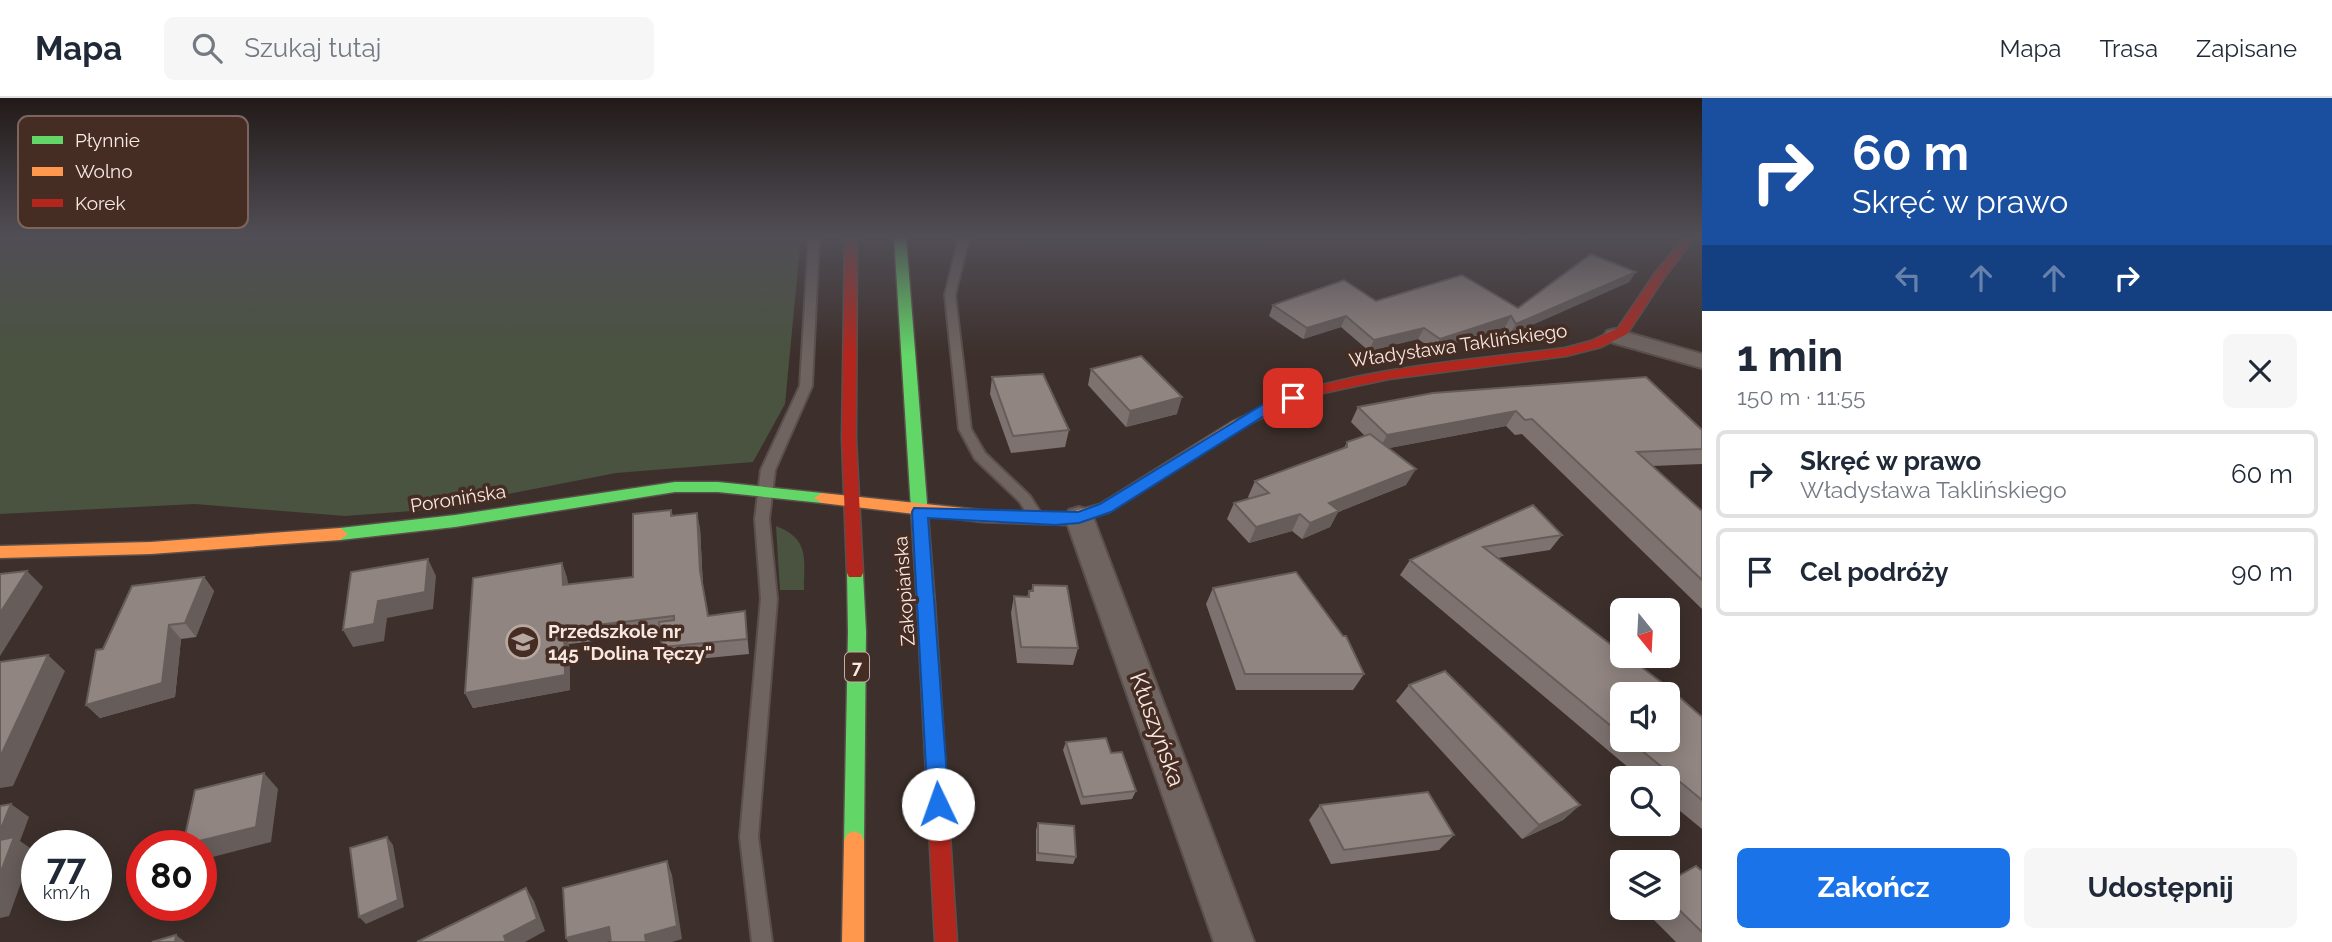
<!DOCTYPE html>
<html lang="pl">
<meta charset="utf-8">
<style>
:root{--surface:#fff;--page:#f6f6f7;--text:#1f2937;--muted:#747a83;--line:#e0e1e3;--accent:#1a73e8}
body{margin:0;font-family:Raleway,sans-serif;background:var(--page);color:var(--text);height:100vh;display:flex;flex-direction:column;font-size:26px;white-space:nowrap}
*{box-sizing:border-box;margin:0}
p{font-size:23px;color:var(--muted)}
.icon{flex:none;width:38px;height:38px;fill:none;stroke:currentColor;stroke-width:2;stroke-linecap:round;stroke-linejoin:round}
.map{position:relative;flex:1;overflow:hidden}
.details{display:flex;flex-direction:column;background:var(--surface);width:630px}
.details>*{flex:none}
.top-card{background:#1a4fa0;color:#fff;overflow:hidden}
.needle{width:46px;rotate:162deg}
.fabs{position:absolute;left:1610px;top:500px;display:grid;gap:14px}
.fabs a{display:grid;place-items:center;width:70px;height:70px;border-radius:10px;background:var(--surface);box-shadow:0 4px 18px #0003;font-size:35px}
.speed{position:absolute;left:21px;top:732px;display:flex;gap:14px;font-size:35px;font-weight:700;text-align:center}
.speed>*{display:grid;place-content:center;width:91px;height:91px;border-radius:50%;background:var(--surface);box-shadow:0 4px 18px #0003;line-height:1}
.speed small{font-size:18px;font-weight:400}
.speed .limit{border:10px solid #d22;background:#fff;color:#111}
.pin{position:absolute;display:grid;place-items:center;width:60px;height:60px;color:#fff;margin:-30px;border-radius:14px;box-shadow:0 4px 10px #0006}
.me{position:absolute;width:77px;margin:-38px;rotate:357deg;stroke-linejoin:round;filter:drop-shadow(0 0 5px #0008)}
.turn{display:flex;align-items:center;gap:24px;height:147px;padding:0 35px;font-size:32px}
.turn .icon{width:91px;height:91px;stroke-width:2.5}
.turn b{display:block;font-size:49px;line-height:60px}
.lanes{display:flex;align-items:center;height:66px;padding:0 35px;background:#0003;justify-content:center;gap:35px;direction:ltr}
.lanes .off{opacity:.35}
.round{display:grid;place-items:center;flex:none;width:74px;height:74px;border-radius:10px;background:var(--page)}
.overview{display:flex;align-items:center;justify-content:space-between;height:119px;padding:0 35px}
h1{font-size:42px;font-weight:700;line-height:52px}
.cta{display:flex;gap:14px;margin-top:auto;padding:14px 35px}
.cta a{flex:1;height:80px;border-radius:10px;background:var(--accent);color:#fff;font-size:28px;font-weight:700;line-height:80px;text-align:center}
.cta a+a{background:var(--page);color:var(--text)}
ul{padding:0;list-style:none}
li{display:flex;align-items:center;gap:21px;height:88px;margin:0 14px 10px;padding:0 21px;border:4px solid var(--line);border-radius:10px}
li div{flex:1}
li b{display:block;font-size:26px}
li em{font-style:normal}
header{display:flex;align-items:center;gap:42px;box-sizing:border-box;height:98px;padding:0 35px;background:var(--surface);border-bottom:2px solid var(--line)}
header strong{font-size:33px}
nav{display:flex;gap:38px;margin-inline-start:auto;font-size:24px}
.search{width:490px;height:63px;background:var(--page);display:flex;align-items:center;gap:18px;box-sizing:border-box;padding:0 24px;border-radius:10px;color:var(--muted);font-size:26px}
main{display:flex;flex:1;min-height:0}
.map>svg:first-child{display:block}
.green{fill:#49533f}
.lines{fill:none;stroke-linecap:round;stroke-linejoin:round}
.lane-casing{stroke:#5a4f4b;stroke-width:4}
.street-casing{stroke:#5a4f4b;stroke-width:4}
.fast-casing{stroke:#5a4f4b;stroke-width:3}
.slow-casing{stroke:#5a4f4b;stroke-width:3}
.jam-casing{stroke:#5a4f4b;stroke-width:3}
.lane{fill:#6f6460;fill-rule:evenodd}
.street{fill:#6f6460;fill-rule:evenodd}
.fast{fill:#63d668;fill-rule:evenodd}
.slow{fill:#ff974d;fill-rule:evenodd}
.jam{fill:#b3261e;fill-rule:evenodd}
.wall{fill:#7d726f;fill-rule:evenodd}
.shaded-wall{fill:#665d5a}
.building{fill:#918581;stroke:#665d5a;stroke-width:2}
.route{fill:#1a73e8;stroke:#114b97;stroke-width:2}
.labels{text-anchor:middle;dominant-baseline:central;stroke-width:7;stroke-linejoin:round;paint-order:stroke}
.shield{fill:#452d24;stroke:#c2b0a9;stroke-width:2}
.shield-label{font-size:18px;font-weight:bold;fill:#f8e8e2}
.street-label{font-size:19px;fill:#f8e8e2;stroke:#452d24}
.poi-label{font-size:19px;font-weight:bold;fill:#f8e8e2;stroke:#452d24;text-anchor:start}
.near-street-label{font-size:23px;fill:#f8e8e2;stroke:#452d24}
.key{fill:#452d24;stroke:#7b655d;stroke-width:2}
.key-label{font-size:19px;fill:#f8e8e2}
</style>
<header>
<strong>Mapa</strong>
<div class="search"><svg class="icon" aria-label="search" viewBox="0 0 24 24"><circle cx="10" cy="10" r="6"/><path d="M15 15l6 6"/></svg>Szukaj tutaj</div>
<nav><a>Mapa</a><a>Trasa</a><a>Zapisane</a></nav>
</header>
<main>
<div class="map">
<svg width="1702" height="844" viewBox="0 0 1702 844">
<rect width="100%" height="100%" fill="#3d302c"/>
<g class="green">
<polygon points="0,139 801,139 785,306 753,364 616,375 425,412 345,418 195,406 0,416"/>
<path d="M776 428C810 441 804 461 804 492H780Z"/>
</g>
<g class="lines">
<defs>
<g id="lane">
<polygon points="809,139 819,139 812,288 775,372 769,421 777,501 758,739 772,844 752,844 740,739 761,501 755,421 761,372 800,288"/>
<polygon points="959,139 969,139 955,197 971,331 985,355 1030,398 1044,420 1037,425 1032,424 1020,404 975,361 959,331 945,197"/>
</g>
<g id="street">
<polygon points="1615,231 1702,256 1702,270 1607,243 1604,238 1607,233"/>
<polygon points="1079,409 1089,412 1093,419 1254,844 1214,844 1065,419 1069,412"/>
</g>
<g id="fast">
<polygon points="894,139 906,139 935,506 932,511 920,511 917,506"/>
<polygon points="675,384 718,384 822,395 830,400 822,405 718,394 675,394 455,429 340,442 332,436 340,430 455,417"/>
<polygon points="855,469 861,471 863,475 866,534 864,743 861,750 854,753 847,750 844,743 848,534 847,475 849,471"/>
</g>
<g id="slow">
<polygon points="1290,297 1297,301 1295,304 1243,329 1110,414 1068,427 982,424 822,405 814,400 822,395 982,412 1068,415 1100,406 1233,323"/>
<polygon points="340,430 348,436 340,442 151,456 0,460 0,448 151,444"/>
<polygon points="854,733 861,736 864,743 864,844 842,844 844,743 847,736"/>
</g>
<g id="jam">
<polygon points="845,139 857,139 856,341 863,475 861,479 849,479 847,475 842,341"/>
<path d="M1684 139H1695L1664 180 1627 236 1601 249 1566 258 1389 281 1323 295 1290 305 1283 301 1285 298C1375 268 1472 262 1565 250L1591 243 1618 230 1655 175Z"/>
<polygon points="926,499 932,501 935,506 957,844 935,844 917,506 920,501"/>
</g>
</defs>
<use href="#lane" class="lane-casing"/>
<use href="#street" class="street-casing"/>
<use href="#fast" class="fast-casing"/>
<use href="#slow" class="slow-casing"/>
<use href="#jam" class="jam-casing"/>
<use href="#lane" class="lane"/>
<use href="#street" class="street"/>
<use href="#fast" class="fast"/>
<use href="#slow" class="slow"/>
<use href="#jam" class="jam"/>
</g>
<g class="wall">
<polygon points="1636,174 1629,184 1509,237 1505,229 1434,252 1418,241 1369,253 1341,229 1303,241 1269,218 1273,207 1376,203 1518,210"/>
<polygon points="1091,271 1177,316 1126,329 1088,287"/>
<polygon points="992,279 1069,332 1065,349 1011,355 990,296"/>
<polygon points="1433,295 1702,332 1702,366 1652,368 1702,413 1702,511 1522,336 1515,337 1506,328 1389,350 1406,387 1338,414 1330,429 1302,441 1292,433 1249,445 1227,421 1234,405 1250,401 1248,399 1255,383 1344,350 1347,344 1365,338 1351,324 1358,309"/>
<path d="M1533 407 1562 437 1550 452 1498 460 1702 619V731L1668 703V681H1642L1400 477 1410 462ZM1622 597 1668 642H1622Z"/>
<polygon points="671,412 673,418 700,430 703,489 708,518 745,513 749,556 666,564 662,549 661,535 569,546 570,592 473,610 465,595 562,465 567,480 568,487 633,479"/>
<polygon points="204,479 214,493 196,539 181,541 175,599 100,620 86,607"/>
<polygon points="1033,487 1078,550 1073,567 1017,565 1011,515 1014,498 1027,499 1029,493 1031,493"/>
<polygon points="1213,490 1364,576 1353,592 1236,592 1206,506"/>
<polygon points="1409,587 1580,707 1563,722 1522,741 1396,603"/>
<polygon points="1066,644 1136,693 1132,701 1081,707 1063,652"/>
<polygon points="1320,707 1454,737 1439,752 1331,766 1309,722"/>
<polygon points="1038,725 1076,759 1073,766 1036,763 1036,732"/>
<polygon points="1702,773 1702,844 1676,844 1642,810 1668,810 1668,784"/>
</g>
<g class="shaded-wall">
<polygon points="1636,174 1629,184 1509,237 1516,226"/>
<polygon points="1346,218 1341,229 1303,241 1307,230"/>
<polygon points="1511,218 1505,229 1434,252 1440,241"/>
<polygon points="1424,230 1418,241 1369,253 1374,242"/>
<polygon points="1182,299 1177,316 1126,329 1130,313"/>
<polygon points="1516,313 1506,328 1379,352 1387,337"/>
<polygon points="1416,371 1406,387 1338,414 1330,429 1302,441 1310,425 1329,405"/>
<polygon points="697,415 700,430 703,489 700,473"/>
<polygon points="1300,416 1292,433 1249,445 1256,429"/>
<polygon points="428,461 436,478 433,511 387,520 384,543 353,549 343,532"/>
<polygon points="562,465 567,480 568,503 563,487"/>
<polygon points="27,473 43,489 0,558 0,515"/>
<polygon points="204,479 214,493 196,539 185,525"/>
<polygon points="169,527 181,541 175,599 100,620 86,607"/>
<polygon points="564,531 569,546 570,592 473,610 465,595"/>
<polygon points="48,557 65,573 13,688 0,690 0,659"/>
<polygon points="264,675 278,691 271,744 201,762 201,747 185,747"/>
<polygon points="11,706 29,719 20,743 33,752 9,818 0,820 0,733"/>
<polygon points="1580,707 1563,722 1522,741 1539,727"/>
<polygon points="387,739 393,747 404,809 366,826 359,819"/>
<polygon points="667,763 672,777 682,841 672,844 646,844 645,837"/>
<polygon points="526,790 534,803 545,833 525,844 506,844 504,838"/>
<polygon points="609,829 616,842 607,844 568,844 566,840"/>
<polygon points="176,837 185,844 175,844"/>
</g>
<g class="building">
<polygon points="1591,156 1636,174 1516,226 1511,218 1440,241 1424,230 1374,242 1346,218 1307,230 1273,207 1344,182 1376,203 1462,177 1518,210"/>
<polygon points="1141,258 1182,299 1130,313 1091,271"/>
<polygon points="1043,276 1069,332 1013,338 992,279"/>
<polygon points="1646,279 1702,332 1702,351 1637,354 1702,413 1702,482 1532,321 1525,322 1516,313 1387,337 1358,309 1433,295"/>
<polygon points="1370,336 1416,371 1329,405 1339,413 1310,425 1300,416 1256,429 1234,405 1269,395 1255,383 1347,349 1347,344"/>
<polygon points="1533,407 1562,437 1483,449 1622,555 1622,558 1627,558 1669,590 1702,619 1702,702 1629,642 1668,642 1668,597 1622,597 1622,637 1410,462"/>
<polygon points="671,412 671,418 697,415 700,473 708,518 745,513 747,541 662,549 659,524 674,522 674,518 564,531 565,577 465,595 473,480 562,465 563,487 633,479 633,416"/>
<polygon points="428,461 425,494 378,503 374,526 343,532 351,474"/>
<polygon points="27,473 0,515 0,476"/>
<polygon points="1296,474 1343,538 1346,538 1364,576 1245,576 1213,490"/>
<polygon points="204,479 185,525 169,527 162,585 86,607 96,552 103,551 132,488"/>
<polygon points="1033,487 1067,488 1078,550 1021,549 1014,498 1029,499 1029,493 1033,493"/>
<polygon points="48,557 0,659 0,564"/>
<polygon points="1445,573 1580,707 1539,727 1409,587"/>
<polygon points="1106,640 1111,655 1122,654 1136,693 1083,699 1066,644"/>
<polygon points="264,675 256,729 183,747 195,692"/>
<polygon points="1428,694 1454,737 1344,752 1320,707"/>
<polygon points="11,706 0,733 0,708"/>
<polygon points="1038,725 1074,728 1076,759 1038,755"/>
<polygon points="14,739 0,776 0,742"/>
<polygon points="387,739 398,802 359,819 350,750"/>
<polygon points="667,763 677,828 645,837 646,844 611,844 609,829 566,840 563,790"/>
<polygon points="1696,768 1702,773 1702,834 1668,801 1668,784"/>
<polygon points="526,790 537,821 504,838 506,844 417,844"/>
<polygon points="176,837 175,844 152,844"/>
</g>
<linearGradient id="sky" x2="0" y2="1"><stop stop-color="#221a18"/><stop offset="0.54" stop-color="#514e56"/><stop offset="1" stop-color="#514e56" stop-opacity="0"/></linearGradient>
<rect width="1702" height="257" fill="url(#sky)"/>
<polygon class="route" points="1293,296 1298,297 1298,303 1272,313 1111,414 1079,425 1055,427 928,420 949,706 946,713 938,716 931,713 928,706 912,414 914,410 1078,414 1100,406 1262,307"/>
<defs>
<symbol id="school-ring" viewBox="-11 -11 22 22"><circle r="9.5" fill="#452d24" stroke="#b7a8a2" stroke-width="1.5"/><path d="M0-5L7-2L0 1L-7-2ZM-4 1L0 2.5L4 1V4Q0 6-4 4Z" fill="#b7a8a2"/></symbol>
</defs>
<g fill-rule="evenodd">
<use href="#school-ring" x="504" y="525" width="38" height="38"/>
</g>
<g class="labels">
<rect class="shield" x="845" y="554.5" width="24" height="29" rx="5"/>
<g class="shield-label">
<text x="857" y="569">7</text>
</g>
<g class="street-label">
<text transform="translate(1458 247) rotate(-8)">Władysława Taklińskiego</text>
<text transform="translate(458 400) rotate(-9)">Poronińska</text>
<text transform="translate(904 493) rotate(-94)">Zakopiańska</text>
</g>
<g class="poi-label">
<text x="548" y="533">Przedszkole nr<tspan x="548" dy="22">145 "Dolina Tęczy"</tspan></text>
</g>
<g class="near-street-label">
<text transform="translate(1158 631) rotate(70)">Kłuszyńska</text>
</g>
</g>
<rect x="18" y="18" width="230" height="112" rx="10" class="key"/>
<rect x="32" y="38" width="31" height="8" fill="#63d668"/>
<rect x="32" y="69" width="31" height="9" fill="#ff974d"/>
<rect x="32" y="101" width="31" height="8" fill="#b3261e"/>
<g class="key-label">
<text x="75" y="49">Płynnie</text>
<text x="75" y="80">Wolno</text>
<text x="75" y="112">Korek</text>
</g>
</svg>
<div class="fabs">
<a><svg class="needle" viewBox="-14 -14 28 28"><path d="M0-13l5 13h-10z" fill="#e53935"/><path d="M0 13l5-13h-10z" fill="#747a83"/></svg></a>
<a><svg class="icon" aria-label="sound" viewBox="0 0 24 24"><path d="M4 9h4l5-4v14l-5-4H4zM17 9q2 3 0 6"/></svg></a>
<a><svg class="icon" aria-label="search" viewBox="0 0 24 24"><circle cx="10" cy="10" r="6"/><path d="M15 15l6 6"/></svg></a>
<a><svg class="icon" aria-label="layers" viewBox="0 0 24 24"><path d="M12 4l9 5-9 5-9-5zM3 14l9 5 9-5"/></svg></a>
</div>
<div class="speed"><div>77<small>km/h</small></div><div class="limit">80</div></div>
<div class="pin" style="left:1293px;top:300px;background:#d93025"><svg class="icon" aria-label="arrive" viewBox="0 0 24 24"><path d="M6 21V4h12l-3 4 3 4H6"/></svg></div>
<svg class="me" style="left:938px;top:706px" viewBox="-20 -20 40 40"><circle r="19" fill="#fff"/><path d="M0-13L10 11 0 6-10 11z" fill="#1a73e8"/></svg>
</div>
<section class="details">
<div class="top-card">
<div class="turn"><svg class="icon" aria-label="right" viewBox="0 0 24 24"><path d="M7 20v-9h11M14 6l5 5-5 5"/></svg><div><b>60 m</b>Skręć w prawo</div></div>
<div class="lanes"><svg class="icon off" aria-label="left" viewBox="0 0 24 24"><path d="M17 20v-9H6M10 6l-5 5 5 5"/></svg><svg class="icon off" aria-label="ahead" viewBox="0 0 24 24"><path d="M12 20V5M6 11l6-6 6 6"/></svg><svg class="icon off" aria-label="ahead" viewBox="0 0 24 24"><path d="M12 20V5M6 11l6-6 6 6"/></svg><svg class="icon" aria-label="right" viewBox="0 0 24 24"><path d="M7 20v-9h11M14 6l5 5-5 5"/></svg></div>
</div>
<div class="overview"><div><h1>1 min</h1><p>150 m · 11:55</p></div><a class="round"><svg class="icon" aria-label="close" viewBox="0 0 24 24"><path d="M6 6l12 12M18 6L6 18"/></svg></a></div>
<ul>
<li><svg class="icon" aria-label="right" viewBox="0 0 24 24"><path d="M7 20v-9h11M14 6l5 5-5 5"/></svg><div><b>Skręć w prawo</b><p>Władysława Taklińskiego</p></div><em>60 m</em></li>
<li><svg class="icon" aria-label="arrive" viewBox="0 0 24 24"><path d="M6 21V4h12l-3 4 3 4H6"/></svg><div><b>Cel podróży</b></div><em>90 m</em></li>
</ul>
<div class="cta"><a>Zakończ</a><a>Udostępnij</a></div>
</section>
</main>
